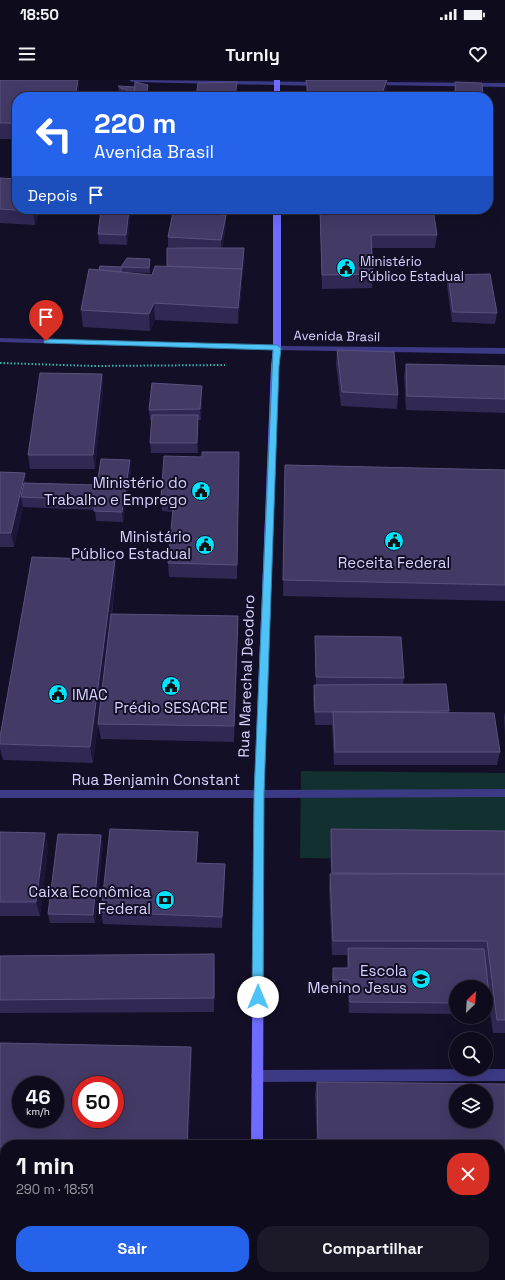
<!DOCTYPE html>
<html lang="pt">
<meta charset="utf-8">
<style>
:root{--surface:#0e0b1c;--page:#1c1929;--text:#f1f3f6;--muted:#9b9ba3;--line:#2e2b3b;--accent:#2563eb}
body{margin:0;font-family:"Space Grotesk",sans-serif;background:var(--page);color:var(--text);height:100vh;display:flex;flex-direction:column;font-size:15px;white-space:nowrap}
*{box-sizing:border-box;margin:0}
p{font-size:13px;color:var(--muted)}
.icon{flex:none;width:22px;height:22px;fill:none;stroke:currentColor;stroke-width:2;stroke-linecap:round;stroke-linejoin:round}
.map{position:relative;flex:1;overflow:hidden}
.sheet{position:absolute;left:0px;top:1060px;width:505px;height:140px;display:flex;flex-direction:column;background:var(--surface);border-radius:16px 16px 0 0;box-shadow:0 4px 16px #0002,0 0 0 1px var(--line)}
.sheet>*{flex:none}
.top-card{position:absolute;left:12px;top:12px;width:481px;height:122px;border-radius:16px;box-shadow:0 4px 16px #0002,0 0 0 1px var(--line);background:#2563eb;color:#fff;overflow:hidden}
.needle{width:26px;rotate:25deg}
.tools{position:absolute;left:449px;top:900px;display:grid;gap:8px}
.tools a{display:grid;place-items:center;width:44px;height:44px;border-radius:50%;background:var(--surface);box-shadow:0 4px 16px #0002,0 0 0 1px var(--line);font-size:20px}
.speed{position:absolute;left:12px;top:996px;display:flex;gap:8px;font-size:20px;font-weight:700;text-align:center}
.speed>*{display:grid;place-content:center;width:52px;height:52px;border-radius:50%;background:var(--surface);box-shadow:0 4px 16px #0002,0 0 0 1px var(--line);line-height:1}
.speed small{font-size:10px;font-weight:400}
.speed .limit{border:6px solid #d22;background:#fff;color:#111}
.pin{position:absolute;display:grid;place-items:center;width:34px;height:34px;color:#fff;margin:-41px -17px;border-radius:50% 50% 50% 0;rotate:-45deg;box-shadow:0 0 4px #0007}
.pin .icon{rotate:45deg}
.me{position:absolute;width:44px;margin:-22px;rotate:0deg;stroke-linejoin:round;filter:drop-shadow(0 0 3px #0008)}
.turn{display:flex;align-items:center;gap:14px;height:84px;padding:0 16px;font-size:18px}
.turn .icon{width:52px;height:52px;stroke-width:2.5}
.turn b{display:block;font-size:28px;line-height:34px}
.then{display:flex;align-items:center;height:38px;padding:0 16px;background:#0003;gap:8px;font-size:15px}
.round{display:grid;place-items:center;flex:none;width:42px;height:42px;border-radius:16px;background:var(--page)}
.overview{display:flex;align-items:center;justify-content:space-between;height:68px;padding:0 16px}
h1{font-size:24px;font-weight:600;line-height:30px}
.cta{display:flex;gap:8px;margin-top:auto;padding:8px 16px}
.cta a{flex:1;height:46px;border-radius:16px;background:var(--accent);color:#fff;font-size:16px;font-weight:600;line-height:46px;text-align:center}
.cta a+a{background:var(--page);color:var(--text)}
.status{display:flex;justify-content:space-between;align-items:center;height:28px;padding:0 20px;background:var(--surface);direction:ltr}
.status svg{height:11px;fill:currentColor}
header{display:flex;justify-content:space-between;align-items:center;height:52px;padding:0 16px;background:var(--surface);font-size:18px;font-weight:600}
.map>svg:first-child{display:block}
.green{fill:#12302f}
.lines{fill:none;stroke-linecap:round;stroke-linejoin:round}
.path{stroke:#2fb8b0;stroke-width:2;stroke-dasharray:1.5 2;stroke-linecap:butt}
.service{fill:#3d3a85;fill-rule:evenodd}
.pedestrian{fill:#3d3a85;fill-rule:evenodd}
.minor{fill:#3d3a85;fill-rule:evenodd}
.tertiary{fill:#3d3a85;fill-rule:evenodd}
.secondary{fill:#6f6bff;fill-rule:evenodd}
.wall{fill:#312854}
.shaded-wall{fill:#1d163a}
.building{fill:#433a66;stroke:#5a527e;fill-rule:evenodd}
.route{fill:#4fc3f7;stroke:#337fa1}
.labels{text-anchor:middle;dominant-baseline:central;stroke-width:4;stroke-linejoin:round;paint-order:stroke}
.far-poi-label{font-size:13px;fill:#d9d4ff;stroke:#130f26;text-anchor:start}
.far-street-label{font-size:13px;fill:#d9d4ff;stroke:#130f26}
.poi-label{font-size:15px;fill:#d9d4ff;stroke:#130f26;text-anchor:end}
.street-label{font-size:15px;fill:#d9d4ff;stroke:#130f26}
</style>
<div class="status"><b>18:50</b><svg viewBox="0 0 49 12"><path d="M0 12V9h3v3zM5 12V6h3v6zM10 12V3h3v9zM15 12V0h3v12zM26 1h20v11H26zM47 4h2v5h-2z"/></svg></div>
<header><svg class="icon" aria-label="menu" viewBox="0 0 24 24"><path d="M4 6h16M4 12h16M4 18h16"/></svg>Turnly<svg class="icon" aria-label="heart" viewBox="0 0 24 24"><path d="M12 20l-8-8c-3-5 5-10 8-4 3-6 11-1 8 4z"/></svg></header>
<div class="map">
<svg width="505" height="1200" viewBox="0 0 505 1200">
<rect width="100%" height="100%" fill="#130f26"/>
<polygon class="green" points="301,691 505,693 505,781 300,778"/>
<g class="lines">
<polyline class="path" points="0,283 93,286 225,285"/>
<polygon class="service" points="505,989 505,1001 257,1002 253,1000 251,996 253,992 257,990"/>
<polygon class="pedestrian" points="505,709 505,717 259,718 255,717 254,714 255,711 259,710"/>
<polygon class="minor" points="0,710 259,710 263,711 264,714 263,717 259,718 0,718"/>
<g class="tertiary">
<polygon points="129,0 320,2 323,4 320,6 132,2"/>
<polygon points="374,2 505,3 505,7 372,5 372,3"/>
<polygon points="0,258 277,266 505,268 505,274 277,270 0,262"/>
</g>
<g class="secondary">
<rect x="274" y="0" width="6" height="17"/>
<polygon points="273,129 281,129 281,268 279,286 264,714 263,1065 251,1065 254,714 271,286 273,268"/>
<rect x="249" y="1195" width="14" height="5"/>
</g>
</g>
<g class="wall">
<polygon points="0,0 80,14 79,17 17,17 17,83 15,67 16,59 0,59"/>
<polygon points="306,0 387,12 385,17 307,17 306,13"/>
<polygon points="455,2 483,17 454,17 454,12"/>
<polygon points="148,5 148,17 121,17 121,13 119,11 118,6 135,7"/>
<polygon points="0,98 40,129 35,145 0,143"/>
<polygon points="101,129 131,129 127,165 99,164 98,154"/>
<polygon points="320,129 433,129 437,155 435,168 372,168 373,194 372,208 322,209 320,138"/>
<polygon points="226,135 226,145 222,168 245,178 242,197 242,205 238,244 155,240 150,251 83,247 81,230 99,190 121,187 150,184 150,193 121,192 152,195 167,186 188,168 168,167 168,157"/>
<polygon points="448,195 497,233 495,244 452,242 447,205"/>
<polygon points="337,270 398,315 397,329 341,326 336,284"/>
<polygon points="406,284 505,286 505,333 406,330 404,297"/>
<polygon points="102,294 103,308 95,389 30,389 28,375"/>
<polygon points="202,306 202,316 201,340 198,340 198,373 151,373 150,363 152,340 150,340 149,330"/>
<polygon points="285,385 505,390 505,521 283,516"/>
<polygon points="239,386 237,499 169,497 168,483 173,432 162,431 161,418"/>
<polygon points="131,390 123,442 96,441 95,430 23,427 14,467 0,467 0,392 25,393 26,403 97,405"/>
<polygon points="115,480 116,496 112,534 238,552 234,662 101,659 98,644 103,604 93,683 3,680 0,669 0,657"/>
<polygon points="315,556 404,598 403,605 449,631 449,633 500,672 497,685 334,685 332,645 315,645 313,619 314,605 316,605 315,570"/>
<polygon points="505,632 505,656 504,637"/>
<polygon points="331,749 505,751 505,953 493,953 489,926 487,934 486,934 486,907 456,907 456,934 349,933 348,912 332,911 332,899 333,888 347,888 347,875 332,875 329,808 330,794 331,794 330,761"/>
<polygon points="0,752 45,753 48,768 40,836 0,836"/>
<polygon points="198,752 198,765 197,783 225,796 222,848 103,844 101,832"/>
<polygon points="101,755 103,764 95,843 50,843 48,834"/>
<polygon points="0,876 215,888 214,932 0,933"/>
<polygon points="0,963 191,967 192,979 5,1065 5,1195 222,1195 222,1200 0,1200"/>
<polygon points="317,1002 505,1004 505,1200 320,1200 319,1195 500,1195 500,1065 317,1065 315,1014"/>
</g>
<g class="shaded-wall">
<polygon points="78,0 80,14 79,17 75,17"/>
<polygon points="387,0 387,12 385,17 381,17"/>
<polygon points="237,2 236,17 235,17"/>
<polygon points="148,5 148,17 146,17"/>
<polygon points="34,129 40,129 35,145 33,131"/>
<polygon points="129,129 131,129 131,131 127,165 126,155"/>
<polygon points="226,135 226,145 221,170 221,160"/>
<polygon points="244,168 245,178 242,197 242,205 238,244 238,228"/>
<polygon points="154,223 155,240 150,251 149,234"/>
<polygon points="102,294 103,308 95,389 93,375"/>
<polygon points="202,306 202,316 201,340 200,329"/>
<polygon points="198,335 198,373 197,363"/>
<polygon points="239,372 239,386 237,499 237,485"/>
<polygon points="130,380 131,390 123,442 122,432"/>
<polygon points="25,393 27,407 21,417 23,427 14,467 11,453"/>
<polygon points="115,480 116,496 93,683 90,667"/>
<polygon points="238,536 238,552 234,662 234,646"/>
<polygon points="198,752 198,765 196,795 196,783"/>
<polygon points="45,753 48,768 40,836 36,822"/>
<polygon points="101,755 103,764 95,843 93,835"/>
<polygon points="225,784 225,796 222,848 222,837"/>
<polygon points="214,874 215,888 214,932"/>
<polygon points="191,967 192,979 189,1065 187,1065"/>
<rect x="13" y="1195" width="6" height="5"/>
</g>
<g class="building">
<polygon points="0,0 78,0 75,17 17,17 17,43 0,43"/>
<polygon points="306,0 387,0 381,16 370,15 370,17 309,17"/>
<polygon points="135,2 148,5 146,17 134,17"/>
<polygon points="237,2 235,17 196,17 198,3"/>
<polygon points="455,2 482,3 483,17 456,17"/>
<polygon points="118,6 135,7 134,17 121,16 121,12 126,12 127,9 122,9"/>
<polygon points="17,55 17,67 15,67"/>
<polygon points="0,98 17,99 17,129 34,129 33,131 0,129"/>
<polygon points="101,129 129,129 126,155 98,154"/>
<polygon points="320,129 433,129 437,155 371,155 373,194 322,195"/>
<polygon points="173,132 226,135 221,160 168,157"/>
<polygon points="167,168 244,168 242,189 167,186"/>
<polygon points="127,178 150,179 149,188 121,187"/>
<polygon points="100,186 121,187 121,192 99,190"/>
<polygon points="155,186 242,189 238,228 154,223 149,234 81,230 89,189 152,195"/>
<polygon points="490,194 497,233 453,232 448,195"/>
<polygon points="337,270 394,272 398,315 342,312"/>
<polygon points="406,284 505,286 505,319 407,316"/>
<polygon points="40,293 102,294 93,375 28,375"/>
<polygon points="152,303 202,306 200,329 149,330"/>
<polygon points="152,335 198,335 197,363 150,363"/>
<polygon points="202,372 239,372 237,485 168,483 174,418 161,418 164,376 202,377"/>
<polygon points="101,379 130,380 122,432 94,431 96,420 21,417 24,403 97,405"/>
<polygon points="285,385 505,390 505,505 283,500"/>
<polygon points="0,392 25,393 11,453 0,453"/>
<polygon points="32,477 115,480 90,667 0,664 0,657"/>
<polygon points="111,534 238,536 234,646 98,644"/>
<polygon points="315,556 401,557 404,598 316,597"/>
<polygon points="446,604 449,631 315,632 314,605"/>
<polygon points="333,632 494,633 500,672 335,672"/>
<polygon points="110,749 198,752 196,783 225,784 222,837 101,832"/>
<polygon points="331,749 505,751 505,794 332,793"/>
<polygon points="0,752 45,753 36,822 0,822"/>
<polygon points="58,754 101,755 93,835 48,834"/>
<polygon points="330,794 505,794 505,940 497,940 487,861 333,861"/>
<polygon points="348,868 484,869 490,923 486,923 486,907 456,907 456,923 350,922 349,900 333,900 333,888 349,888"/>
<polygon points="214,874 214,918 0,920 0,876"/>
<path d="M0 963 191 967 187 1065H5V1067H0ZM21 1005H55V1039H21ZM81 1005H115V1039H81Z"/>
<path d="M317 1002 505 1004V1121H500V1065H318ZM456 1011H486V1041H456Z"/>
<polygon points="0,1074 5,1075 5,1117 0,1116"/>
<polygon points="0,1120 5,1120 5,1195 13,1195 13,1200 0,1200"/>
<polygon points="500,1128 505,1128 505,1196 321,1197 321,1195 500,1195"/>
<polygon points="17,1195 221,1195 221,1200 16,1200"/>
</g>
<polygon class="route" points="46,259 277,265 281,268 279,286 264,714 263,917 262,921 258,922 254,921 252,917 254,714 273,270 44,263 44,260"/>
<defs>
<symbol id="civic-disc" viewBox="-11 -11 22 22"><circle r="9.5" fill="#00e5ff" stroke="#130f26"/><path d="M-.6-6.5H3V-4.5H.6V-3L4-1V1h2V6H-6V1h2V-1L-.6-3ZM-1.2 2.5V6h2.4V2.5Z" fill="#111"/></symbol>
<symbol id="bank-disc" viewBox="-11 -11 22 22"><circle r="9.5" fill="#00e5ff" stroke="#130f26"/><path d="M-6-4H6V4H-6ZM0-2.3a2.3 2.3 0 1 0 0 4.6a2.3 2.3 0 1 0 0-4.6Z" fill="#111"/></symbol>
<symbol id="school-disc" viewBox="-11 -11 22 22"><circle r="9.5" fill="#00e5ff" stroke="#130f26"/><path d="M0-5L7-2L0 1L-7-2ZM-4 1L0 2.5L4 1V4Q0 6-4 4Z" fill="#111"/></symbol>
</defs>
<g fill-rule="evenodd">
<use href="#civic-disc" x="335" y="177" width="22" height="22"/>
<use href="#civic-disc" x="190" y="400" width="22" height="22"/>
<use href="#civic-disc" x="383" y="450" width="22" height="22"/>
<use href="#civic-disc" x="194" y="454" width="22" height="22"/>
<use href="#civic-disc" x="160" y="595" width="22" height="22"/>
<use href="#civic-disc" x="47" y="603" width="22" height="22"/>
<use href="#bank-disc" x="154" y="809" width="22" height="22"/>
<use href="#school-disc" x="410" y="888" width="22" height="22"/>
</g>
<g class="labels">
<g class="far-poi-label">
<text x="360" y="181">Ministério<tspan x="360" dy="15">Público Estadual</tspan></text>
</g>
<g class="far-street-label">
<text transform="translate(337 256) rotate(1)">Avenida Brasil</text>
</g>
<g class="poi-label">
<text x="187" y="402">Ministério do<tspan x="187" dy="17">Trabalho e Emprego</tspan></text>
<text x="191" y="456">Ministário<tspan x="191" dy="17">Público Estadual</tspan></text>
<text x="394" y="482" text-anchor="middle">Receita Federal</text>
<text x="72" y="614" text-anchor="start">IMAC</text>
<text x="171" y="627" text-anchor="middle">Prédio SESACRE</text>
<text x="151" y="811">Caixa Econômica<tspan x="151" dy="17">Federal</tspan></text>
<text x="407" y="890">Escola<tspan x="407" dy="17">Menino Jesus</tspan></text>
</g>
<g class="street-label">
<text transform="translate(246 596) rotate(-88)">Rua Marechal Deodoro</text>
<text x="156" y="699">Rua Benjamin Constant</text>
</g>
</g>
</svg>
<div class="tools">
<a><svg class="needle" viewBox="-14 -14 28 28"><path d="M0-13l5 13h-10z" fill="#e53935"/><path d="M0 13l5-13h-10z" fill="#9b9ba3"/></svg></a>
<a><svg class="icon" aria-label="search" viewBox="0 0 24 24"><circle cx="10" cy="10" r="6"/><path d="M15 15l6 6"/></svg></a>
<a><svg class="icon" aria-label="layers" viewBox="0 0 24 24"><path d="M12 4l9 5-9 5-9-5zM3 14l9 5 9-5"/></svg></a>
</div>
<div class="speed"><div>46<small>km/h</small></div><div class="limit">50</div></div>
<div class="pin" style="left:46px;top:261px;background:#d93025"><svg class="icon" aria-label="arrive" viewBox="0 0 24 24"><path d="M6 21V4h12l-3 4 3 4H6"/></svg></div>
<svg class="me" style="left:258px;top:917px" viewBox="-20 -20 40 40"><circle r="19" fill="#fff"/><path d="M0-13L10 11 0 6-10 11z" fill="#4fc3f7"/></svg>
<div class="top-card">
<div class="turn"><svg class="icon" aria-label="left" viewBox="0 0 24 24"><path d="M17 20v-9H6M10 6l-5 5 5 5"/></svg><div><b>220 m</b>Avenida Brasil</div></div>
<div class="then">Depois<svg class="icon" aria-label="arrive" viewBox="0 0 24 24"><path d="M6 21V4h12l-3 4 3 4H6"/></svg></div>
</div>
<section class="sheet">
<div class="overview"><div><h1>1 min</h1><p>290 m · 18:51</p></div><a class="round" style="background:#d93025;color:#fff"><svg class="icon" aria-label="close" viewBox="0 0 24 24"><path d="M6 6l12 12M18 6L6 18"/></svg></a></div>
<div class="cta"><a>Sair</a><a>Compartilhar</a></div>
</section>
</div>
